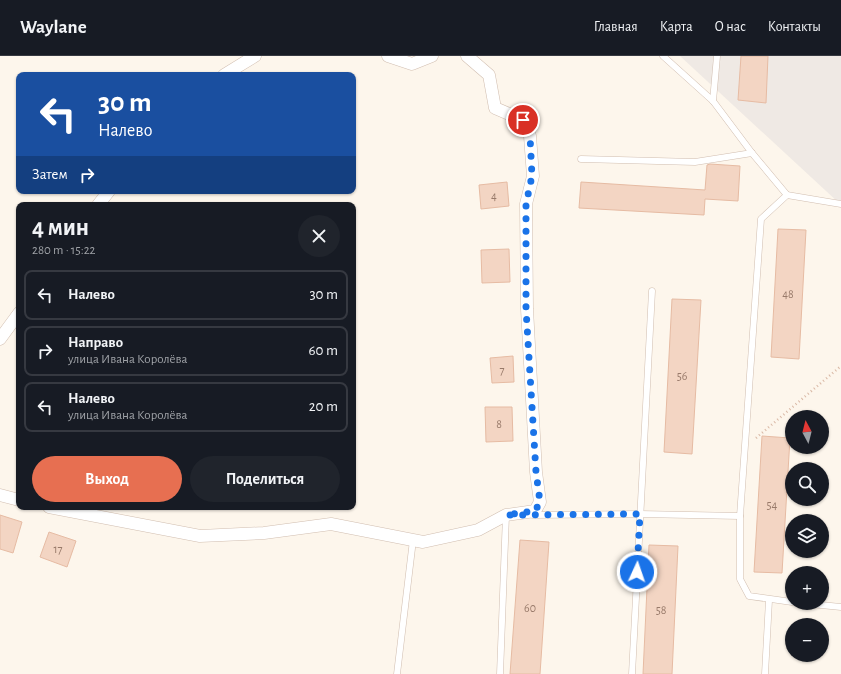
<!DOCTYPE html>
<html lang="ru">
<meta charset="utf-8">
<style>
:root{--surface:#171b24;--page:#20242c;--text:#f1f3f6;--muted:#9ea1a6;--line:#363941;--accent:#e76f51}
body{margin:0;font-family:"Alegreya Sans",sans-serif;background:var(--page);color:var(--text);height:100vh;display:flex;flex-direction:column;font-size:15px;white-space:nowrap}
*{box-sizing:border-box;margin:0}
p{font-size:13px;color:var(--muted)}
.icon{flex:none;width:22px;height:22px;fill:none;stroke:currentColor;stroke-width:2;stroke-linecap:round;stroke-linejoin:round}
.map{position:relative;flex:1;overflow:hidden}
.panel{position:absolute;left:16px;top:146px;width:340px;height:308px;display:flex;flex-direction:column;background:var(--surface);border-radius:8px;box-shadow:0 1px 3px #0004}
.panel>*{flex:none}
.guide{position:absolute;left:16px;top:16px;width:340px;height:122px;border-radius:8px;box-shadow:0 1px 3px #0004;background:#1a4fa0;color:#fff;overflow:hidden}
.needle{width:26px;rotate:353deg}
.buttons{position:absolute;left:785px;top:354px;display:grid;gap:8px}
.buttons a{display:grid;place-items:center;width:44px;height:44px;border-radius:50%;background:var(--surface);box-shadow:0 1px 3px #0004;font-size:20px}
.pin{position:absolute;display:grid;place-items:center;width:34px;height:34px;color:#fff;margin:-17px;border:2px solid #fff;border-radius:50%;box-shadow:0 1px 4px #0007}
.me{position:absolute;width:44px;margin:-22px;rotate:3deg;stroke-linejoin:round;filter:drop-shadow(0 0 3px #0008)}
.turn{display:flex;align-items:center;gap:14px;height:84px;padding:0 16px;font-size:18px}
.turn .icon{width:52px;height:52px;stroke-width:2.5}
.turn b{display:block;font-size:28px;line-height:34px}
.then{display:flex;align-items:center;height:38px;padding:0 16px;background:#0003;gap:8px;font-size:15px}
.round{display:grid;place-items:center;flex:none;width:42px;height:42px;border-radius:21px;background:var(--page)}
.overview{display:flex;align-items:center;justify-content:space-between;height:68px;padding:0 16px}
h1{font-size:24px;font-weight:700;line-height:30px}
.primary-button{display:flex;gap:8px;margin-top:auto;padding:8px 16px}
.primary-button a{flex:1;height:46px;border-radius:24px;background:var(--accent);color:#fff;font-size:16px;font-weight:700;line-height:46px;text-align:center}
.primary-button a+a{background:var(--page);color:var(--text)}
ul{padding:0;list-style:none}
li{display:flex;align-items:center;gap:12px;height:50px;margin:0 8px 6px;padding:0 8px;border:2px solid var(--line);border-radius:8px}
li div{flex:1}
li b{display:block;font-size:15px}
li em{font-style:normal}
header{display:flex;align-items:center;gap:24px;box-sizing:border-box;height:56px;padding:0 20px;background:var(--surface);border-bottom:1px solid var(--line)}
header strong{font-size:19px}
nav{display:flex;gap:22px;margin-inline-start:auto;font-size:14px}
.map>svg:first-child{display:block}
.industrial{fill:#efe9e4}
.building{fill:#f3d5c3;stroke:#e6bba3}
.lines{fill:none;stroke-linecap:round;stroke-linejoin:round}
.service-casing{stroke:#d1beb0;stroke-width:7}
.minor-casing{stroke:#d1beb0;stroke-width:13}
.path{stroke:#d9b8a5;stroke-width:2.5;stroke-dasharray:1 3;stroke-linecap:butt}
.service{stroke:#fff;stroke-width:6}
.minor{stroke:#fff;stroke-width:12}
.route{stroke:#1a73e8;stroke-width:7;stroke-dasharray:0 12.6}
.labels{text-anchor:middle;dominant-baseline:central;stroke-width:3.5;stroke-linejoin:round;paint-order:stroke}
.number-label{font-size:12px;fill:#987a6a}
</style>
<header>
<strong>Waylane</strong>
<nav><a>Главная</a><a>Карта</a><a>О нас</a><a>Контакты</a></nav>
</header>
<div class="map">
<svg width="841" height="618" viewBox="0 0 841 618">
<rect width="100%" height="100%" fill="#fdf6ec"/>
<polygon class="industrial" points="680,0 841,0 841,147 839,147"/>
<g class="building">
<polygon points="741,0 768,0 766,47 738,44"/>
<polygon points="710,108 740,110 738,145 705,143 704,159 579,152 581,126 705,134 707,109"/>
<polygon points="507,126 509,150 481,153 479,129"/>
<polygon points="778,173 806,174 799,303 771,301"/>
<polygon points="509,193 510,226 482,227 481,194"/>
<polygon points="672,243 701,244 692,398 664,396"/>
<polygon points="513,300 514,326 492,327 490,302"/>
<polygon points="485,351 512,351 513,385 486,386"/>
<polygon points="762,380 790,382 782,517 754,516"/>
<polygon points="0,459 22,466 13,497 0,493"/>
<polygon points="49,476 76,485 67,511 40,501"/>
<polygon points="520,484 549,486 540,618 510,618"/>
<polygon points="649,489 678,490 672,618 643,618"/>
</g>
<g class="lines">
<defs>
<g id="service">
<polyline points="663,0 713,45 752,97 787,139 841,148"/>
<polyline points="713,45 717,0"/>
<polyline points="581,103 695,106 752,97"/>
<polyline points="787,139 761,163 740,460 740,523 749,540 792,546"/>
<polyline points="533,459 640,458 740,460"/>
<polyline points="801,547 841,551"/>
<polyline points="397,618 413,484"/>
<polyline points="500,618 506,459 508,459"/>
<polyline points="632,618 652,235"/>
<polyline points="765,618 769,544"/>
</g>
<g id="minor">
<polyline points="388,0 412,8 432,0"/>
<polyline points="224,19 255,0"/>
<polyline points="98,149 109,135"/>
<polyline points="0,283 19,257"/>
<polyline points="0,439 19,444"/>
<polyline points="49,451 200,480 264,477 331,468 423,486 478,474 506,459 535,455 540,446 536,416 527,253 526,148 533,120 530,80 523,64 495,52 489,19 467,0"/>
</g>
</defs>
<use href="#service" class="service-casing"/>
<use href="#minor" class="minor-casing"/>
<polyline class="path" points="756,382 841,310"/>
<use href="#service" class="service"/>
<use href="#minor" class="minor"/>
</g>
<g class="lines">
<polyline class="route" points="523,64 530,80 532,120 526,148 526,253 536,416 540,446 535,455 506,459 640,458 637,516"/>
</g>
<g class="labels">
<g class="number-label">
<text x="494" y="140">4</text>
<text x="788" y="238">48</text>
<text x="502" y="314">7</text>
<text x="682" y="320">56</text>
<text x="499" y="368">8</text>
<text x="772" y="449">54</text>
<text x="58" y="493">17</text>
<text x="530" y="552">60</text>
<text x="661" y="554">58</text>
</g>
</g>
</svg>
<div class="buttons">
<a><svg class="needle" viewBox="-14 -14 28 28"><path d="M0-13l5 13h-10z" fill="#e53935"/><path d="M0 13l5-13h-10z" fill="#9ea1a6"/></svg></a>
<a><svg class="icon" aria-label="search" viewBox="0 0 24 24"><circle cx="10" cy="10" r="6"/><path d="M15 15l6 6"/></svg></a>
<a><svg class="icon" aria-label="layers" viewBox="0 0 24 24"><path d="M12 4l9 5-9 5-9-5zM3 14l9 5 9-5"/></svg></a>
<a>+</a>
<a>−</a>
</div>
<div class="pin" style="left:523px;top:64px;background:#d93025"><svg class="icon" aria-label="arrive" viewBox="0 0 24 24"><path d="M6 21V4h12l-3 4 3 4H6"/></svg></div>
<svg class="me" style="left:637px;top:516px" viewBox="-20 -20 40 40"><circle r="17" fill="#1a73e8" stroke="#fff" stroke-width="3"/><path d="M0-11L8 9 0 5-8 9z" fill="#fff"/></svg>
<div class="guide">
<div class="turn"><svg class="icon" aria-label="left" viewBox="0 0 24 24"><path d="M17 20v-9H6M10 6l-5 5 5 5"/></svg><div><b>30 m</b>Налево</div></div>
<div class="then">Затем<svg class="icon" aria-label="right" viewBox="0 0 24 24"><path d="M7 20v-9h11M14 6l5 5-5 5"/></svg></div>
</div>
<section class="panel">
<div class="overview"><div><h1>4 мин</h1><p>280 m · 15:22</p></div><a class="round"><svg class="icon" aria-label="close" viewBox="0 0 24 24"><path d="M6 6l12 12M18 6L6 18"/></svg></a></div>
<ul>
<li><svg class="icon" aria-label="left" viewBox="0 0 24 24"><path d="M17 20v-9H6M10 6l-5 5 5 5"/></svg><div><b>Налево</b></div><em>30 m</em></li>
<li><svg class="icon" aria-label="right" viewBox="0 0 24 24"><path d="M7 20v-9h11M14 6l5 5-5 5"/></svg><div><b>Направо</b><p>улица Ивана Королёва</p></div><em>60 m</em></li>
<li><svg class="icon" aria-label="left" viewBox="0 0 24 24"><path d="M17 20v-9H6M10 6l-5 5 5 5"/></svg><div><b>Налево</b><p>улица Ивана Королёва</p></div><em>20 m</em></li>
</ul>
<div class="primary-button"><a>Выход</a><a>Поделиться</a></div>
</section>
</div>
